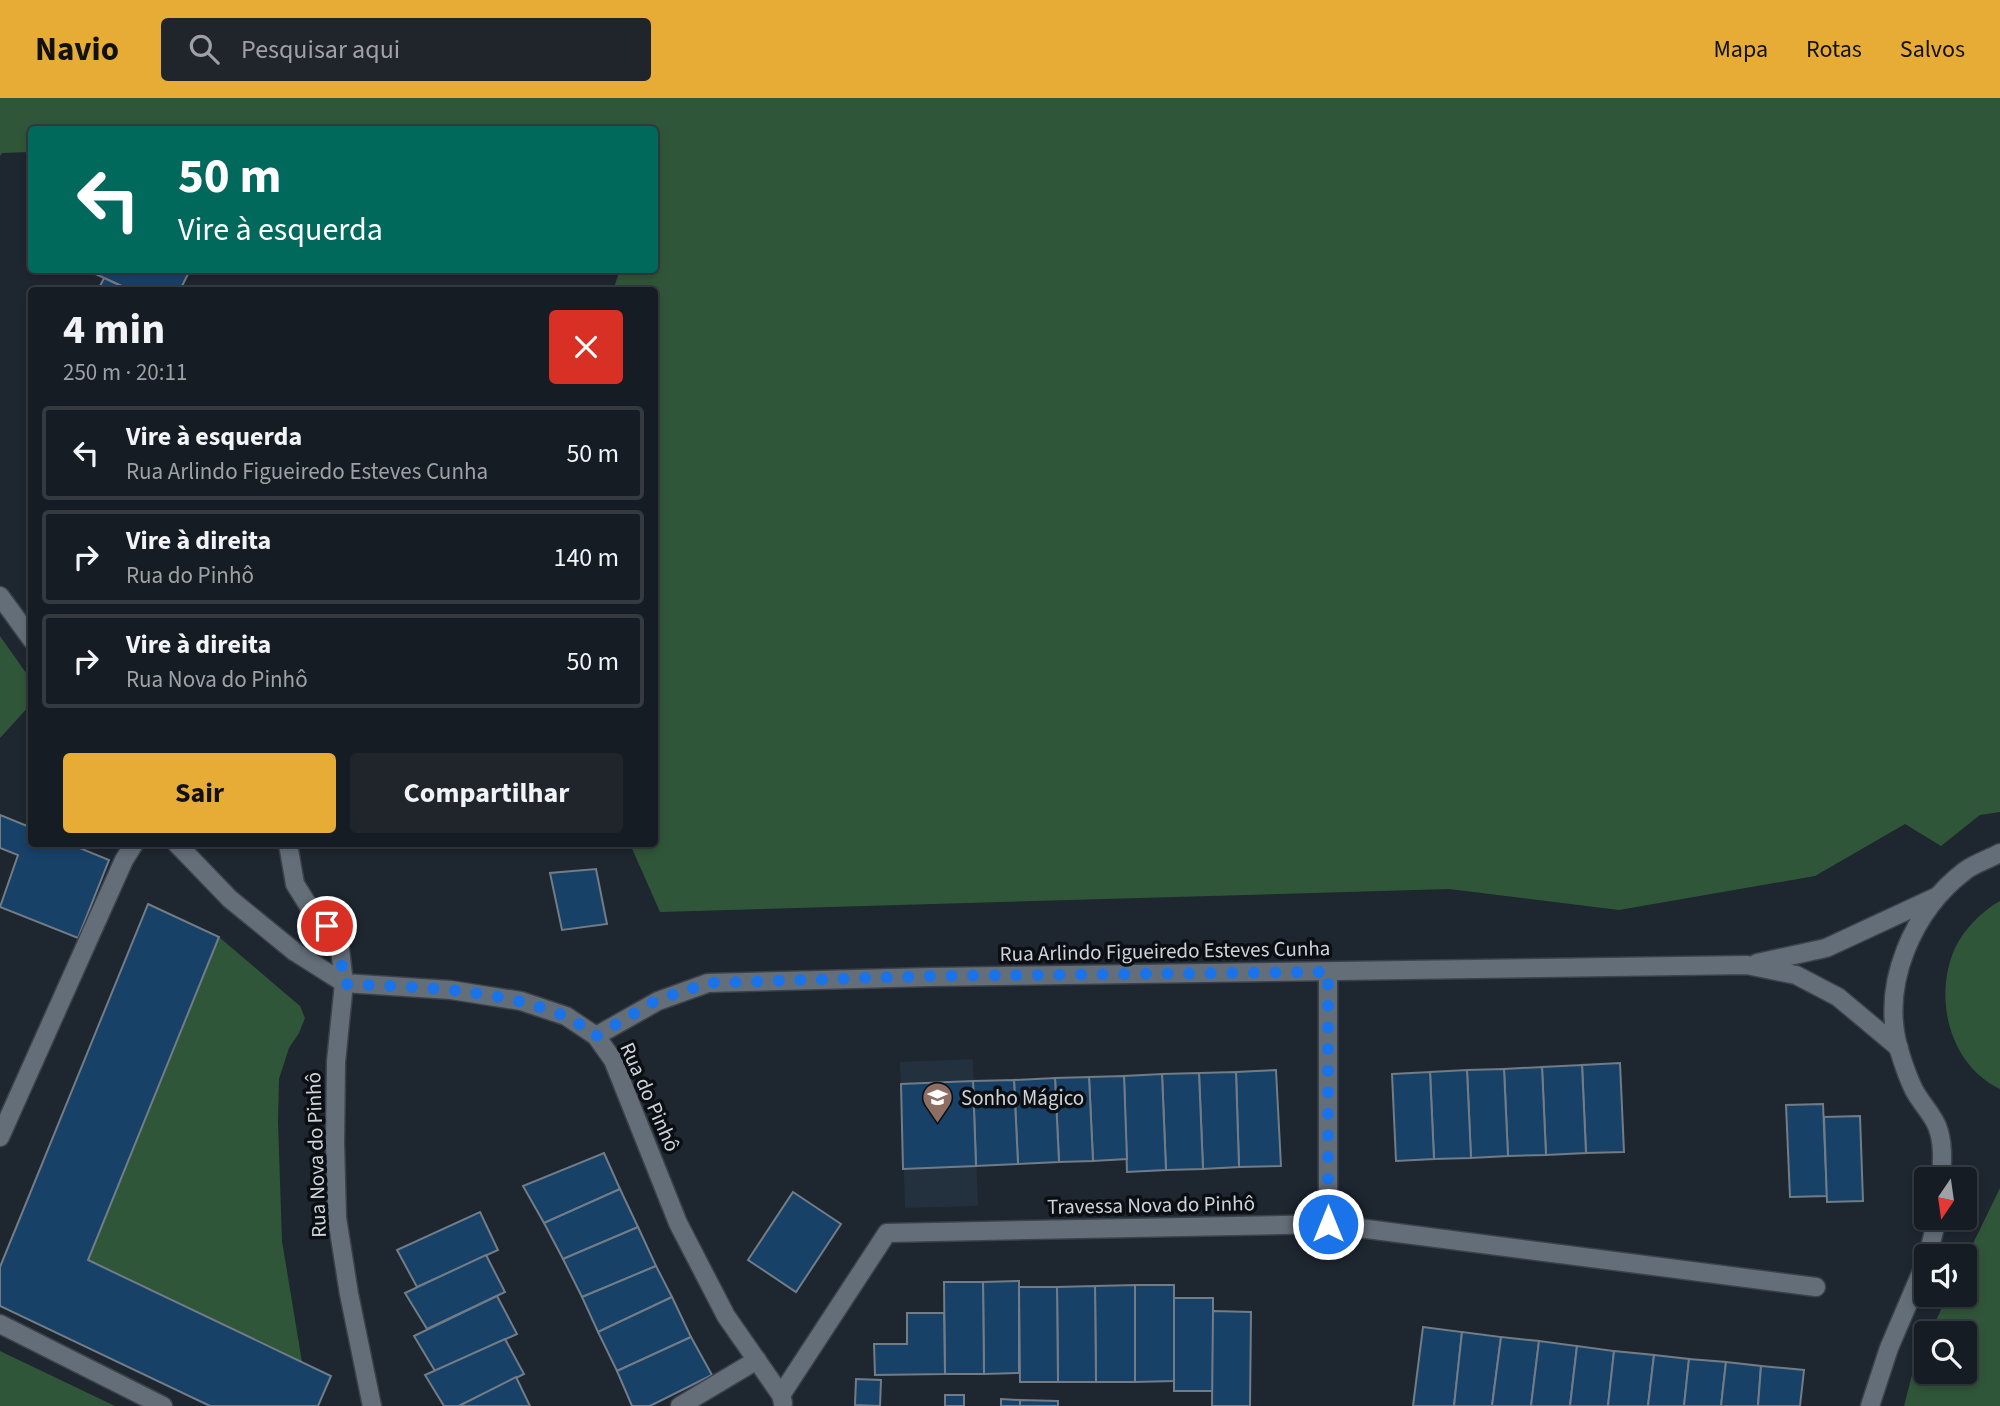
<!DOCTYPE html>
<html lang="pt">
<meta charset="utf-8">
<style>
:root{--surface:#161c23;--page:#1f252b;--text:#f1f3f6;--muted:#9ea1a6;--line:#353a41;--accent:#e6ac36}
body{margin:0;font-family:"Source Sans 3",sans-serif;background:var(--page);color:var(--text);height:100vh;display:flex;flex-direction:column;font-size:26px;white-space:nowrap}
*{box-sizing:border-box;margin:0}
p{font-size:23px;color:var(--muted)}
.icon{flex:none;width:38px;height:38px;fill:none;stroke:currentColor;stroke-width:2;stroke-linecap:round;stroke-linejoin:round}
.map{position:relative;flex:1;overflow:hidden}
.panel{position:absolute;left:28px;top:189px;width:630px;height:560px;display:flex;flex-direction:column;background:var(--surface);border-radius:7px;box-shadow:0 4px 10px #0003,0 0 0 2px var(--line)}
.panel>*{flex:none}
.top-card{position:absolute;left:28px;top:28px;width:630px;height:147px;border-radius:7px;box-shadow:0 4px 10px #0003,0 0 0 2px var(--line);background:#00695c;color:#fff;overflow:hidden}
.needle{width:46px;rotate:193deg}
.controls{position:absolute;left:1914px;top:1069px;display:grid;gap:14px}
.controls a{display:grid;place-items:center;width:63px;height:63px;border-radius:7px;background:var(--surface);box-shadow:0 4px 10px #0003,0 0 0 2px var(--line);font-size:35px}
.pin{position:absolute;display:grid;place-items:center;width:60px;height:60px;color:#fff;margin:-30px;border:4px solid #fff;border-radius:50%;box-shadow:0 2px 7px #0007}
.me{position:absolute;width:77px;margin:-38px;rotate:0deg;stroke-linejoin:round;filter:drop-shadow(0 0 5px #0008)}
.turn{display:flex;align-items:center;gap:24px;height:147px;padding:0 35px;font-size:32px}
.turn .icon{width:91px;height:91px;stroke-width:2.5}
.turn b{display:block;font-size:49px;line-height:60px}
.round{display:grid;place-items:center;flex:none;width:74px;height:74px;border-radius:7px;background:var(--page)}
.overview{display:flex;align-items:center;justify-content:space-between;height:119px;padding:0 35px}
h1{font-size:42px;font-weight:700;line-height:52px}
.button{display:flex;gap:14px;margin-top:auto;padding:14px 35px}
.button a{flex:1;height:80px;border-radius:7px;background:var(--accent);color:#111;font-size:28px;font-weight:700;line-height:80px;text-align:center}
.button a+a{background:var(--page);color:var(--text)}
ul{padding:0;list-style:none}
li{display:flex;align-items:center;gap:21px;height:94px;margin:0 14px 10px;padding:0 21px;border:4px solid var(--line);border-radius:7px}
li div{flex:1}
li b{display:block;font-size:26px}
li em{font-style:normal}
header{display:flex;align-items:center;gap:42px;box-sizing:border-box;height:98px;padding:0 35px;background:var(--accent);color:#111}
header strong{font-size:33px}
nav{display:flex;gap:38px;margin-inline-start:auto;font-size:24px}
.search{width:490px;height:63px;background:var(--page);display:flex;align-items:center;gap:18px;box-sizing:border-box;padding:0 24px;border-radius:7px;color:var(--muted);font-size:26px}
.map>svg:first-child{display:block}
.built{fill:#23303e}
.green{fill:#305639}
.building{fill:#184168;stroke:#727c87;stroke-width:2}
.lines{fill:none;stroke-linecap:round;stroke-linejoin:round}
.minor-casing{stroke:#3b424a;stroke-width:21}
.minor{stroke:#646e79;stroke-width:18}
.route{stroke:#1a73e8;stroke-width:12;stroke-dasharray:0 21.6}
.labels{text-anchor:middle;dominant-baseline:central;stroke-width:7;stroke-linejoin:round;paint-order:stroke}
.street-label{font-size:21px;fill:#ced4da;stroke:#0b0f13}
.poi-label{font-size:21px;fill:#ced4da;stroke:#0b0f13;text-anchor:start}
</style>
<header>
<strong>Navio</strong>
<div class="search"><svg class="icon" aria-label="search" viewBox="0 0 24 24"><circle cx="10" cy="10" r="6"/><path d="M15 15l6 6"/></svg>Pesquisar aqui</div>
<nav><a>Mapa</a><a>Rotas</a><a>Salvos</a></nav>
</header>
<div class="map">
<svg width="2000" height="1308" viewBox="0 0 2000 1308">
<rect width="100%" height="100%" fill="#1e262f"/>
<polygon class="built" points="973,961 978,1108 905,1110 900,964"/>
<g class="green">
<polygon points="0,0 2000,0 2000,714 1980,717 1941,748 1905,726 1815,778 1619,812 1449,791 660,814 630,746 654,746 654,192 613,192 620,172 654,172 654,32 32,32 31,54 2,55 0,58"/>
<polygon points="0,538 31,582 31,606 0,640"/>
<path d="M2000 803V991C1949 967 1933 899 1955 850 1964 831 1982 813 2000 803Z"/>
<polygon points="219,839 300,908 305,920 299,935 289,950 279,981 278,1024 282,1143 302,1264 88,1162"/>
<polygon points="2000,1090 2000,1308 1904,1308 1914,1269 1927,1242 1927,1274 1965,1274 1965,1236 1930,1235 1948,1197 1965,1197 1965,1162"/>
<polygon points="0,1253 115,1308 0,1308"/>
</g>
<g class="building">
<polygon points="87,172 190,172 180,192 130,192"/>
<polygon points="104,180 130,192 98,192"/>
<polygon points="0,717 32,730 32,746 70,746 109,762 78,840 0,809 18,757 0,750"/>
<polygon points="596,771 607,826 562,832 550,775"/>
<polygon points="148,806 219,839 88,1162 331,1278 318,1308 210,1308 0,1208 0,1169"/>
<polygon points="1620,965 1624,1054 1586,1055 1582,967"/>
<polygon points="1582,967 1586,1055 1546,1057 1542,969"/>
<polygon points="1542,969 1546,1057 1508,1058 1504,971"/>
<polygon points="1504,971 1508,1058 1471,1060 1467,972"/>
<polygon points="1276,972 1281,1068 1239,1069 1236,974"/>
<polygon points="1467,972 1471,1060 1434,1061 1430,974"/>
<polygon points="1236,974 1239,1069 1203,1071 1199,975"/>
<polygon points="1430,974 1434,1061 1396,1063 1392,976"/>
<polygon points="1199,975 1203,1071 1166,1072 1162,976"/>
<polygon points="1162,976 1166,1072 1127,1074 1124,978"/>
<polygon points="1124,978 1127,1061 1093,1063 1089,979"/>
<polygon points="1089,979 1093,1063 1059,1064 1055,980"/>
<polygon points="1055,980 1059,1064 1018,1066 1014,982"/>
<polygon points="1014,982 1018,1066 976,1068 973,983"/>
<polygon points="973,983 976,1068 903,1071 901,986"/>
<polygon points="1823,1006 1827,1098 1790,1099 1786,1007"/>
<polygon points="1860,1018 1863,1103 1827,1104 1824,1019"/>
<polygon points="604,1055 620,1091 544,1125 523,1088"/>
<polygon points="620,1091 638,1129 563,1161 544,1125"/>
<polygon points="793,1094 841,1126 796,1194 748,1162"/>
<polygon points="480,1114 498,1152 417,1189 397,1152"/>
<polygon points="638,1129 656,1168 582,1199 563,1161"/>
<polygon points="486,1157 505,1194 427,1231 405,1195"/>
<polygon points="656,1168 672,1199 598,1234 582,1199"/>
<polygon points="1019,1183 1019,1275 984,1276 983,1184"/>
<polygon points="944,1184 983,1184 984,1276 945,1276"/>
<polygon points="1135,1187 1174,1187 1174,1283 1135,1284"/>
<polygon points="1135,1187 1135,1284 1096,1284 1095,1188"/>
<polygon points="1095,1188 1096,1284 1058,1284 1057,1189"/>
<polygon points="1019,1189 1057,1189 1058,1284 1020,1284"/>
<polygon points="497,1198 517,1236 435,1273 414,1238"/>
<polygon points="672,1199 691,1239 617,1273 598,1234"/>
<rect x="1174" y="1200" width="39" height="93"/>
<polygon points="1213,1213 1251,1214 1250,1308 1212,1308"/>
<polygon points="907,1215 944,1215 945,1276 875,1277 874,1246 907,1246"/>
<polygon points="1423,1229 1462,1234 1454,1308 1413,1308"/>
<polygon points="1462,1234 1501,1239 1492,1308 1454,1308"/>
<polygon points="691,1239 712,1277 650,1308 632,1308 617,1273"/>
<polygon points="1501,1239 1539,1243 1531,1308 1492,1308"/>
<polygon points="505,1241 524,1276 459,1308 444,1308 425,1277"/>
<polygon points="1539,1243 1577,1248 1570,1308 1531,1308"/>
<polygon points="1577,1248 1614,1253 1608,1308 1570,1308"/>
<polygon points="1614,1253 1654,1257 1648,1308 1608,1308"/>
<polygon points="1654,1257 1689,1261 1684,1308 1648,1308"/>
<polygon points="1689,1261 1726,1264 1721,1308 1684,1308"/>
<polygon points="1726,1264 1761,1268 1758,1308 1721,1308"/>
<polygon points="1761,1268 1804,1272 1800,1308 1758,1308"/>
<polygon points="516,1279 530,1308 459,1308"/>
<polygon points="856,1281 881,1282 880,1308 855,1307"/>
<rect x="945" y="1297" width="19" height="11"/>
<polygon points="1001,1301 1020,1302 1020,1308 1001,1308"/>
<polygon points="1020,1302 1058,1303 1058,1308 1020,1308"/>
</g>
<g class="lines">
<defs>
<g id="minor">
<polyline points="0,498 32,542"/>
<polyline points="177,746 230,801 295,854 344,885 451,892 521,903 566,918 596,938 613,962 678,1125 726,1218 781,1297 783,1305"/>
<polyline points="288,746 295,786 308,807 328,828 340,851 344,885 336,964 335,1045 337,1120 349,1196 372,1308"/>
<polyline points="1757,865 1826,850 1936,799"/>
<polyline points="596,938 658,903 708,885 930,879 1747,867 1796,877 1838,899 1899,950"/>
<polyline points="0,1039 124,762 134,746"/>
<path d="M1941 1082C1942 1065 1944 1045 1937 1028 1932 1016 1921 1005 1914 992 1908 980 1903 965 1899 952 1880 886 1913 812 1966 772 1976 765 1989 761 2000 755"/>
<polyline points="1328,1126 1328,874"/>
<polyline points="1928,1158 1937,1120"/>
<polyline points="0,1226 163,1308"/>
<polyline points="781,1297 887,1135 1328,1126 1816,1189"/>
<polyline points="680,1308 757,1262"/>
<polyline points="1870,1308 1889,1250 1927,1161"/>
</g>
</defs>
<use href="#minor" class="minor-casing"/>
<use href="#minor" class="minor"/>
</g>
<g class="lines">
<path class="route" d="M327 828 340 851 344 886C414 889 499 890 564 918 575 922 586 931 596 938L657 902 708 885 930 878 1328 874V1126"/>
</g>
<defs>
<symbol id="school-pin" viewBox="-11 -11 22 30"><path d="M0 17L-7.5 6A9.5 9.5 0 1 1 7.5 6Z" fill="#8d6e63" stroke="#0b0f13"/><path d="M0-5L7-2L0 1L-7-2ZM-4 1L0 2.5L4 1V4Q0 6-4 4Z" fill="#fff"/></symbol>
</defs>
<g fill-rule="evenodd">
<use href="#school-pin" x="920" y="982" width="35" height="47"/>
</g>
<g class="labels">
<g class="street-label">
<text transform="translate(1165 853) rotate(-1)">Rua Arlindo Figueiredo Esteves Cunha</text>
<text transform="translate(650 999) rotate(66)">Rua do Pinhô</text>
<text transform="translate(316 1057) rotate(-92)">Rua Nova do Pinhô</text>
<text transform="translate(1151 1107) rotate(-1)">Travessa Nova do Pinhô</text>
</g>
<g class="poi-label">
<text x="961" y="1000">Sonho Mágico</text>
</g>
</g>
</svg>
<div class="controls">
<a><svg class="needle" viewBox="-14 -14 28 28"><path d="M0-13l5 13h-10z" fill="#e53935"/><path d="M0 13l5-13h-10z" fill="#9ea1a6"/></svg></a>
<a><svg class="icon" aria-label="sound" viewBox="0 0 24 24"><path d="M4 9h4l5-4v14l-5-4H4zM17 9q2 3 0 6"/></svg></a>
<a><svg class="icon" aria-label="search" viewBox="0 0 24 24"><circle cx="10" cy="10" r="6"/><path d="M15 15l6 6"/></svg></a>
</div>
<div class="pin" style="left:327px;top:828px;background:#d93025"><svg class="icon" aria-label="arrive" viewBox="0 0 24 24"><path d="M6 21V4h12l-3 4 3 4H6"/></svg></div>
<svg class="me" style="left:1328px;top:1126px" viewBox="-20 -20 40 40"><circle r="17" fill="#1a73e8" stroke="#fff" stroke-width="3"/><path d="M0-11L8 9 0 5-8 9z" fill="#fff"/></svg>
<div class="top-card">
<div class="turn"><svg class="icon" aria-label="left" viewBox="0 0 24 24"><path d="M17 20v-9H6M10 6l-5 5 5 5"/></svg><div><b>50 m</b>Vire à esquerda</div></div>
</div>
<section class="panel">
<div class="overview"><div><h1>4 min</h1><p>250 m · 20:11</p></div><a class="round" style="background:#d93025;color:#fff"><svg class="icon" aria-label="close" viewBox="0 0 24 24"><path d="M6 6l12 12M18 6L6 18"/></svg></a></div>
<ul>
<li><svg class="icon" aria-label="left" viewBox="0 0 24 24"><path d="M17 20v-9H6M10 6l-5 5 5 5"/></svg><div><b>Vire à esquerda</b><p>Rua Arlindo Figueiredo Esteves Cunha</p></div><em>50 m</em></li>
<li><svg class="icon" aria-label="right" viewBox="0 0 24 24"><path d="M7 20v-9h11M14 6l5 5-5 5"/></svg><div><b>Vire à direita</b><p>Rua do Pinhô</p></div><em>140 m</em></li>
<li><svg class="icon" aria-label="right" viewBox="0 0 24 24"><path d="M7 20v-9h11M14 6l5 5-5 5"/></svg><div><b>Vire à direita</b><p>Rua Nova do Pinhô</p></div><em>50 m</em></li>
</ul>
<div class="button"><a>Sair</a><a>Compartilhar</a></div>
</section>
</div>
